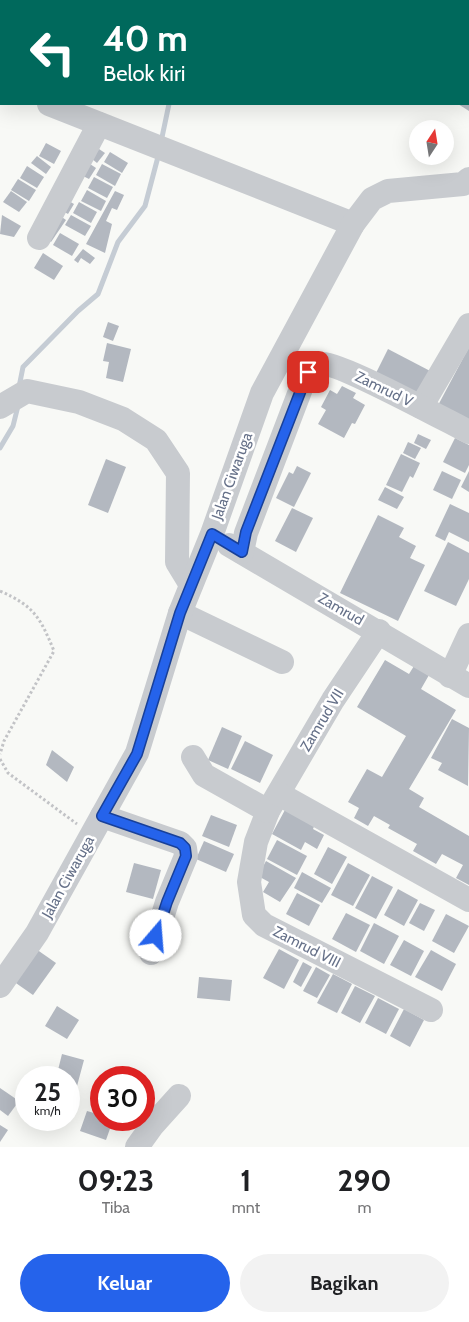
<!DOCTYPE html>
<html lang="id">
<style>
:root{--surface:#fff;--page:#f2f2f2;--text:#202124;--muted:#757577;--accent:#2563eb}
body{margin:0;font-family:Cabin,sans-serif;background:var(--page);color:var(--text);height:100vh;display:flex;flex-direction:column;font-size:19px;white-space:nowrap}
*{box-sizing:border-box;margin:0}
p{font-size:16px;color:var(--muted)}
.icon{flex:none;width:28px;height:28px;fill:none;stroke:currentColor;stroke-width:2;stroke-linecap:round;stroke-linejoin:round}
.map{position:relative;height:1147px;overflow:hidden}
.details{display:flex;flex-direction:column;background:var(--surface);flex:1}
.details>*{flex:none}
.guide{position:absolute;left:0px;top:0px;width:470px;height:105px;box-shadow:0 5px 20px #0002;background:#00695c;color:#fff;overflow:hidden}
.needle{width:32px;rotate:12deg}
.buttons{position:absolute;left:409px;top:120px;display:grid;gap:10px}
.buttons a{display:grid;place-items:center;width:45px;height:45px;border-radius:50%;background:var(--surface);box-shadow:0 5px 20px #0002;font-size:25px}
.speed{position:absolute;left:15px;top:1066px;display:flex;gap:10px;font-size:25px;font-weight:700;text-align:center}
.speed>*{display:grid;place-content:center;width:65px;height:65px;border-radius:50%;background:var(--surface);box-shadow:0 5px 20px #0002;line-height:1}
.speed small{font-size:12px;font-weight:400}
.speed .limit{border:8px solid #d22;background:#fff;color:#111}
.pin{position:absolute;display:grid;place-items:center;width:42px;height:42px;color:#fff;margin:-21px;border-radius:10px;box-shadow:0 2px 8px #0006}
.me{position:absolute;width:55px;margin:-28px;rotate:18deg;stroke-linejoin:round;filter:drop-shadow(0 0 4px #0008)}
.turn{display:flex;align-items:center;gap:18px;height:105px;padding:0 20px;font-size:22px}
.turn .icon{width:65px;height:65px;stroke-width:2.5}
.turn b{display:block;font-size:35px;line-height:42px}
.eta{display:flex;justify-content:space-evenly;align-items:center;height:85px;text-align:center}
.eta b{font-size:30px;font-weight:800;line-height:35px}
.primary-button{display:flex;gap:10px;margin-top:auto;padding:10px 20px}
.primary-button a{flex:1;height:58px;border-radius:30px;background:var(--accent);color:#fff;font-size:20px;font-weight:800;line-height:58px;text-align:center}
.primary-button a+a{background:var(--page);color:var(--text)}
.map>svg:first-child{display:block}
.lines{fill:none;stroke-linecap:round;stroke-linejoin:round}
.stream{stroke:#c5ccd4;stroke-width:5}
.building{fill:#b3b8c0}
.path{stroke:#c2c3c6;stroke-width:3;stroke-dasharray:2.5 2.5;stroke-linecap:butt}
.minor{stroke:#c8cbcf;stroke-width:24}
.route-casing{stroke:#184099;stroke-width:12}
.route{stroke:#2563eb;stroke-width:9}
.labels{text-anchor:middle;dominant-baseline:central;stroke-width:5;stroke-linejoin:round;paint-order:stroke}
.street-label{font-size:15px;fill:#667189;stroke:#fff}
</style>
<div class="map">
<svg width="469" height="1147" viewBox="0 0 469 1147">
<rect width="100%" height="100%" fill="#f8f9f6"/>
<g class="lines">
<g class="stream">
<polyline points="193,1 193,0"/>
<polyline points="161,142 169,104"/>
<polyline points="19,387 23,367 78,311 98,294 118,242 145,206 159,153"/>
<polyline points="0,448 13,426 18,406"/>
</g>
</g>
<g class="building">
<polygon points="458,104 469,104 469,111"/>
<polygon points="46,143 61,151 54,164 39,156"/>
<polygon points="99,149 105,153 97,163 92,159"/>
<polygon points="110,152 128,163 122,173 104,162"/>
<polygon points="37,156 51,167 46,174 31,163"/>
<polygon points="90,164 96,168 89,179 83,176"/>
<polygon points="102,164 121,174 115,186 96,175"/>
<polygon points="27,166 44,177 37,188 20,178"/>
<polygon points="94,177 113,187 107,198 88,188"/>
<polygon points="18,179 36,190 29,201 11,190"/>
<polygon points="87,190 106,201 101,211 81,201"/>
<polygon points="11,191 27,202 19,212 3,202"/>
<polygon points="115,191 124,195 117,210 112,208 106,221 112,224 105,253 86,244"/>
<polygon points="67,200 74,204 68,214 61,210"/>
<polygon points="79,202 97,212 91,223 73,213"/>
<polygon points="2,215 21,226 14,237 0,234"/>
<polygon points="59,215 66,220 51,242 44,237"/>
<polygon points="71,215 91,226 85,236 65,225"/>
<polygon points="60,233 79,244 72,256 53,245"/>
<polygon points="83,249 95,258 90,264 81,258 78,263 74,260"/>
<polygon points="43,253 63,266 54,280 34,268"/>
<polygon points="108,322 119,326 113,341 103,337"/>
<polygon points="107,343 131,349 123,382 106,378 109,362 103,361"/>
<polygon points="469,347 469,428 435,411"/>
<polygon points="388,349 434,373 418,401 374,377"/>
<polygon points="342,386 356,393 353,398 365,405 355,424 352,423 344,438 318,424 326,410 321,407 330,390 337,394"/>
<polygon points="418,434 431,440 426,449 414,443"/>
<polygon points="455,438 469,445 469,465 465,473 443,462"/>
<polygon points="408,442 421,448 415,459 403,453"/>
<polygon points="401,454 420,463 413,478 410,476 402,492 386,485"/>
<polygon points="106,459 126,467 108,513 88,505"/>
<polygon points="297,466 311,473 294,507 276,498 289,472 293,474"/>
<polygon points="442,471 461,480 452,499 433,490"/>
<polygon points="469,471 469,492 461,487"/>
<polygon points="385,487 404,497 397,509 378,500"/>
<polygon points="450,504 469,513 469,542 449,532 445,541 435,536"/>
<polygon points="292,508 313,518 296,552 275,541"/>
<polygon points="378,515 404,528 399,537 416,546 410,558 425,565 398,621 340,593"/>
<polygon points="448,542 469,553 469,579 456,606 424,591"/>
<polygon points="385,660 409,674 414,666 429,675 421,689 456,710 409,789 424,798 419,807 469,836 469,885 456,878 463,865 442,854 436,864 413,851 417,844 388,828 390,825 374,816 368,826 354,818 359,808 348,802 367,769 382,777 406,736 357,707"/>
<polygon points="452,719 469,728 468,786 438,770 442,763 431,758"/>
<polygon points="222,727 242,736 228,769 208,760"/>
<polygon points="245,741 273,755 260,783 231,769"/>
<polygon points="52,750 74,767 67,782 46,765"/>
<polygon points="286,808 315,824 313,829 324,835 317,849 305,842 301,850 272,834"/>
<polygon points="211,815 237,825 229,847 202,836"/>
<polygon points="277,840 307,856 297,875 267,859"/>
<polygon points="204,841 234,854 226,872 196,859"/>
<polygon points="328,847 347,857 332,884 314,874"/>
<polygon points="266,861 296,878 280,902 263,892 269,882 258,876"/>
<polygon points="134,863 161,870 153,899 126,892"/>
<polygon points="348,863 370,875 353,906 331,895"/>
<polygon points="302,872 331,888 322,903 294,888"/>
<polygon points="372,876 393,887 376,919 355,908"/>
<polygon points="398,889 418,900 404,926 384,915"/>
<polygon points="297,893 320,905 309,926 286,914"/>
<polygon points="420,903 435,910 424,931 409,923"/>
<polygon points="346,913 370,925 356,952 332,939"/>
<polygon points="446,914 469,926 454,953 432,941"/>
<polygon points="374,923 399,936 384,964 360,951"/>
<polygon points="404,940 424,951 411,976 390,965"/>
<polygon points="36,949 56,963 33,995 13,981"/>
<polygon points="279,949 299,960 284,989 263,978"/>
<polygon points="431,950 456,964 442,991 415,977"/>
<polygon points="303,962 312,967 301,987 293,982"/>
<polygon points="316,967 330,975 317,998 303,991"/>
<polygon points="333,974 352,984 337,1013 317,1003"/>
<polygon points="199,977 232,980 230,1001 197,998"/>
<polygon points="355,986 375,996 360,1023 341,1013"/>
<polygon points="378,998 399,1009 386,1034 365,1023"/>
<polygon points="57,1006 79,1020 67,1039 45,1026"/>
<polygon points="404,1009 424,1020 410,1047 390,1036"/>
<polygon points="62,1054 84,1060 77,1086 69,1084 69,1078 56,1078"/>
<polygon points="0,1088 19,1101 8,1116 0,1110"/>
<polygon points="87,1111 101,1115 101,1120 113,1120 106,1140 80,1131"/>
<polygon points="0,1125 8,1130 0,1142"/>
</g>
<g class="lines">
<g class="path">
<path d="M0 591C34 606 40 617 54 651L4 741 0 754"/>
<polyline points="0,759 8,773 77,824"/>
</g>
<g class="minor">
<polyline points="83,0 86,1"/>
<polyline points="153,1 153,0"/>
<polyline points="0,85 1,85"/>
<polyline points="49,104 353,224"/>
<polyline points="39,238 99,124"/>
<polyline points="0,407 27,391 79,402 123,419 156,440 178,473 177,562 191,585"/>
<polyline points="421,407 469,325"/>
<polyline points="229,545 469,686"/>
<path d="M242 552 246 533 305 378C308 372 315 365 322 364 339 362 447 421 469 432"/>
<polyline points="180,613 282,662"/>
<polyline points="379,631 333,700 268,811 256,842 249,882 254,915 264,925 431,1010"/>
<polyline points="450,676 469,635"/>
<polyline points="193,757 204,775 268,811"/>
<polyline points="279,794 469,900"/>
<polyline points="102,816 180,843 185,848 186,856 167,902 151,953"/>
<polyline points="0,986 37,933 137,753 180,613 212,534 262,393 353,224 372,199 388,191 463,184 469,179"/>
<polyline points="137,1147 152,1126 179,1096"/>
</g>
</g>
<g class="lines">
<defs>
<polyline id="route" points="156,936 167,902 186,856 185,848 180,843 102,816 137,754 180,613 212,534 242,552 246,532 308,372"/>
</defs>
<use href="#route" class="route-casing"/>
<use href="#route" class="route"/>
</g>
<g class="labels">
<g class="street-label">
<text transform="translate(384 389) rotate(26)">Zamrud V</text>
<text transform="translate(232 476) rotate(-70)">Jalan Ciwaruga</text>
<text transform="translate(341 609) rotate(30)">Zamrud</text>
<text transform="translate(322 720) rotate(-59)">Zamrud VII</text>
<text transform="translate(68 877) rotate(-61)">Jalan Ciwaruga</text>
<text transform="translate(307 947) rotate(27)">Zamrud VIII</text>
</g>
</g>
</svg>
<div class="buttons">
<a><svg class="needle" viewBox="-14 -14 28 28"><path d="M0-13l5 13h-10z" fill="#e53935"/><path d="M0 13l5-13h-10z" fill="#757577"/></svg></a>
</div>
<div class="speed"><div>25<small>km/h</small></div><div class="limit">30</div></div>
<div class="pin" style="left:308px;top:372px;background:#d93025"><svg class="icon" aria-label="arrive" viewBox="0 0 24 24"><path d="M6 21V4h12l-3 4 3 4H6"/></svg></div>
<svg class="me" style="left:156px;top:936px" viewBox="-20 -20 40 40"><circle r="19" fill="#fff"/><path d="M0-13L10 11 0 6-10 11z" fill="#2563eb"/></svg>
<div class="guide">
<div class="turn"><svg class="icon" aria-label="left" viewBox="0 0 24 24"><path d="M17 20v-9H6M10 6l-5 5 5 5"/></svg><div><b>40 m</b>Belok kiri</div></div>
</div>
</div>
<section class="details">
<div class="eta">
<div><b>09:23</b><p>Tiba</p></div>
<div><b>1</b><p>mnt</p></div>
<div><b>290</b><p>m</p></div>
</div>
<div class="primary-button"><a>Keluar</a><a>Bagikan</a></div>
</section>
